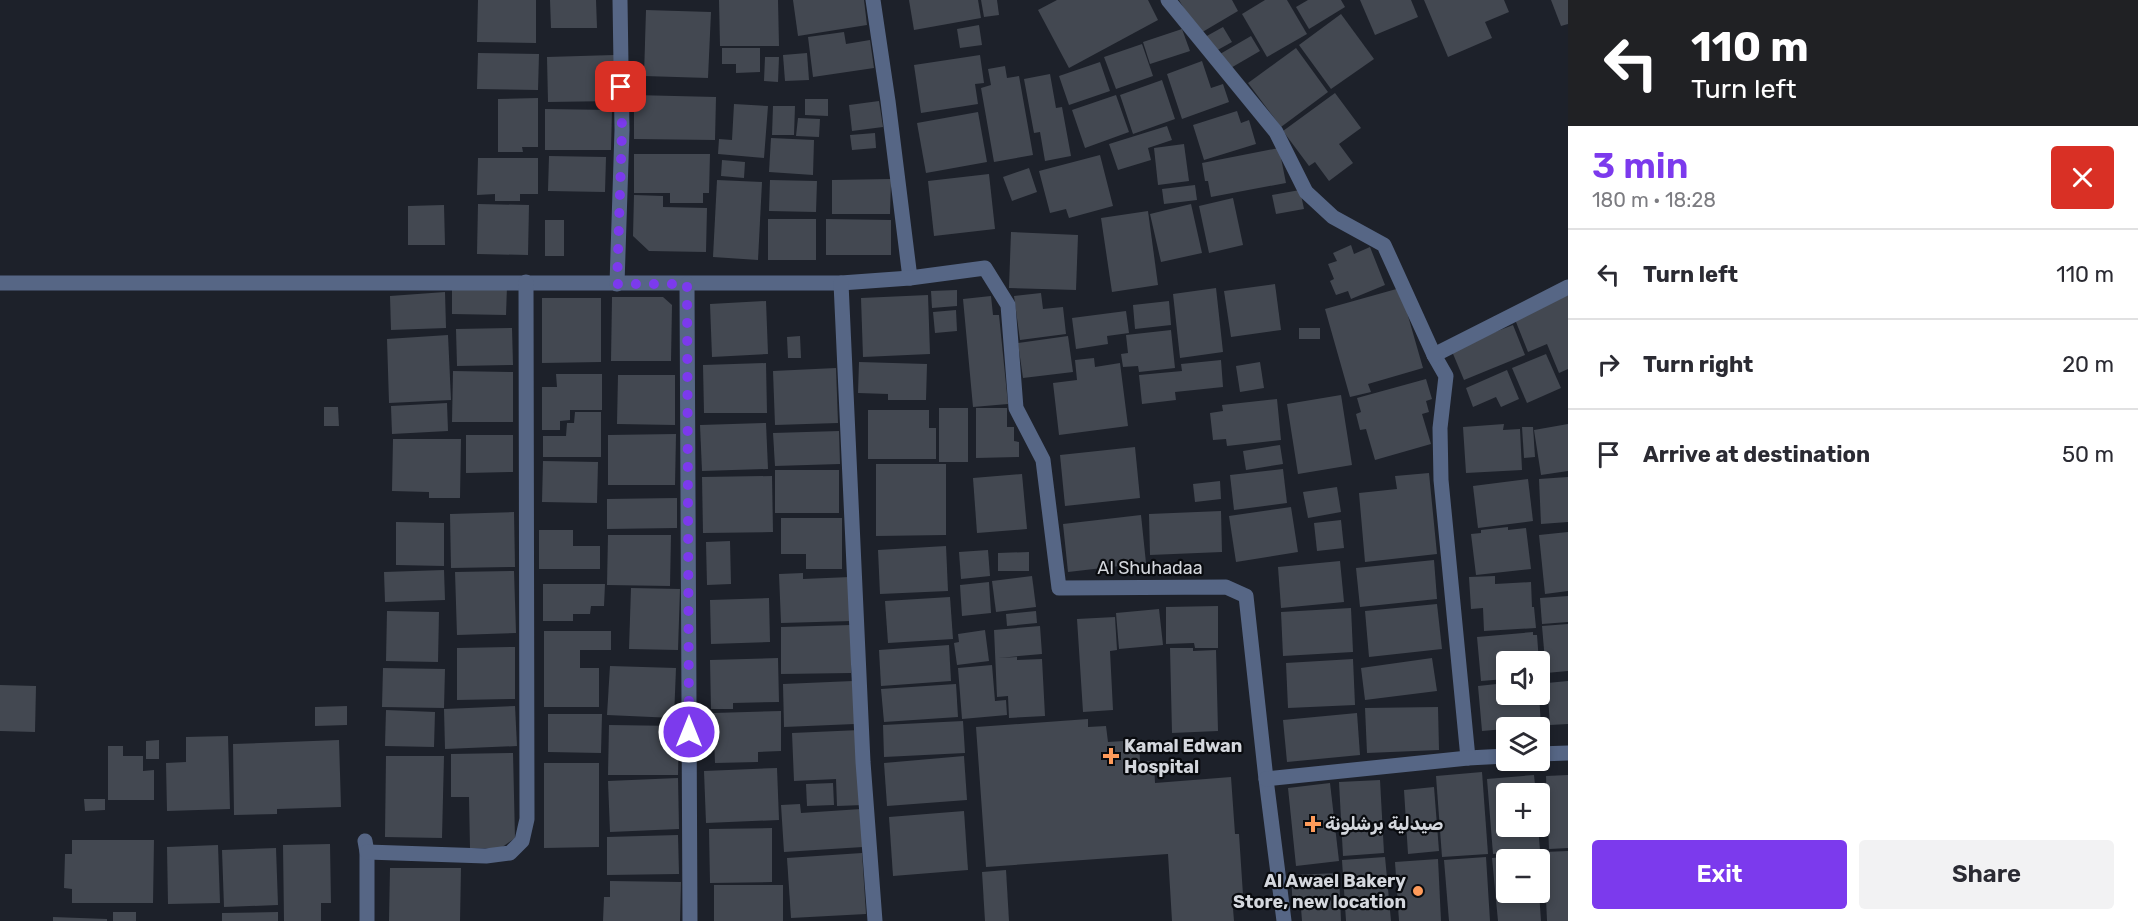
<!DOCTYPE html>
<meta charset="utf-8">
<style>
:root{--surface:#fff;--page:#f2f2f3;--text:#2b2b33;--muted:#7c7c81;--line:#e1e1e2;--accent:#7c3aed}
body{margin:0;font-family:Rubik,Cairo,sans-serif;background:var(--page);color:var(--text);height:100vh;display:flex;flex-direction:column;font-size:22px;white-space:nowrap}
*{box-sizing:border-box;margin:0}
p{font-size:20px;color:var(--muted)}
.icon{flex:none;width:33px;height:33px;fill:none;stroke:currentColor;stroke-width:2;stroke-linecap:round;stroke-linejoin:round}
.map{position:relative;flex:1;overflow:hidden}
.sheet{display:flex;flex-direction:column;background:var(--surface);width:570px}
.sheet>*{flex:none}
.banner{background:#202124;color:#fff;overflow:hidden}
.buttons{position:absolute;left:1496px;top:651px;display:grid;gap:12px}
.buttons a{display:grid;place-items:center;width:54px;height:54px;border-radius:6px;background:var(--surface);box-shadow:0 3px 9px #0003;font-size:30px}
.pin{position:absolute;display:grid;place-items:center;width:51px;height:51px;color:#fff;margin:-26px;border-radius:12px;box-shadow:0 3px 9px #0006}
.me{position:absolute;width:66px;margin:-33px;rotate:0deg;stroke-linejoin:round;filter:drop-shadow(0 0 4px #0008)}
.turn{display:flex;align-items:center;gap:21px;height:126px;padding:0 24px;font-size:27px}
.turn .icon{width:78px;height:78px;stroke-width:2.5}
.turn b{display:block;font-size:42px;line-height:51px}
.round{display:grid;place-items:center;flex:none;width:63px;height:63px;border-radius:6px;background:var(--page)}
.overview{display:flex;align-items:center;justify-content:space-between;height:102px;padding:0 24px}
h1{font-size:36px;font-weight:600;line-height:45px;color:var(--accent)}
.primary-button{display:flex;gap:12px;margin-top:auto;padding:12px 24px}
.primary-button a{flex:1;height:69px;border-radius:6px;background:var(--accent);color:#fff;font-size:24px;font-weight:600;line-height:69px;text-align:center}
.primary-button a+a{background:var(--page);color:var(--text)}
ul{padding:0;list-style:none}
li{display:flex;align-items:center;gap:18px;height:90px;padding:0 24px;border-top:2px solid var(--line)}
li div{flex:1}
li b{display:block;font-size:22px}
li em{font-style:normal}
main{display:flex;flex:1;min-height:0}
.map>svg:first-child{display:block}
.building{fill:#434851}
.lines{fill:none;stroke-linecap:round;stroke-linejoin:round}
.minor{stroke:#566685;stroke-width:15}
.route{stroke:#7c3aed;stroke-width:10;stroke-dasharray:0 18}
.poi-dot{fill:#ff9b5a;stroke:#090b0f;stroke-width:2}
.labels{text-anchor:middle;dominant-baseline:central;stroke-width:4.5;stroke-linejoin:round;paint-order:stroke}
.street-label{font-size:18px;fill:#d4d7dd;stroke:#090b0f}
.poi-label{font-size:18px;font-weight:bold;fill:#d4d7dd;stroke:#090b0f;text-anchor:start}
</style>
<main>
<div class="map">
<svg width="1568" height="921" viewBox="0 0 1568 921">
<rect width="100%" height="100%" fill="#1d212a"/>
<g class="building">
<polygon points="478,0 536,0 536,43 477,42"/>
<polygon points="550,0 596,0 597,28 551,28"/>
<polygon points="719,0 778,0 779,46 720,46"/>
<polygon points="793,0 864,0 867,25 798,36"/>
<polygon points="909,0 978,0 981,18 914,30"/>
<polygon points="981,0 997,0 999,15 984,17"/>
<polygon points="1057,0 1148,0 1158,20 1069,68 1038,10"/>
<polygon points="1179,0 1232,0 1238,11 1199,34"/>
<polygon points="1265,0 1287,0 1307,34 1267,57 1242,14"/>
<polygon points="1308,0 1341,0 1345,7 1309,29 1296,7"/>
<polygon points="1360,0 1411,0 1418,17 1375,35"/>
<polygon points="1424,0 1504,0 1509,12 1485,22 1492,38 1448,57"/>
<polygon points="1551,0 1568,0 1568,24 1561,26"/>
<polygon points="646,10 711,12 708,78 644,76"/>
<polygon points="1341,14 1374,59 1331,89 1299,45"/>
<polygon points="979,25 982,45 960,48 957,29"/>
<polygon points="1223,27 1232,42 1214,52 1205,37"/>
<polygon points="1182,29 1190,51 1150,64 1143,42"/>
<polygon points="844,32 846,44 870,40 874,68 813,77 808,37"/>
<polygon points="1251,36 1260,51 1229,69 1220,54"/>
<polygon points="1142,44 1153,76 1116,89 1104,57"/>
<polygon points="722,48 760,48 760,72 736,73 736,64 722,64"/>
<polygon points="1296,48 1328,92 1281,127 1248,83"/>
<polygon points="478,53 539,54 538,90 477,89"/>
<polygon points="807,53 809,80 785,81 783,55"/>
<polygon points="614,55 615,101 548,102 547,57"/>
<polygon points="980,55 984,83 975,84 978,104 921,113 914,65"/>
<polygon points="765,57 779,57 778,82 764,81"/>
<polygon points="1202,61 1211,88 1223,84 1229,102 1182,119 1167,74"/>
<polygon points="1100,62 1110,91 1069,105 1059,76"/>
<polygon points="1005,66 1007,78 1019,76 1033,155 994,162 981,88 991,85 988,69"/>
<polygon points="1050,74 1056,108 1062,107 1071,156 1045,161 1040,132 1034,133 1024,79"/>
<polygon points="1162,80 1175,119 1133,134 1120,95"/>
<polygon points="1335,93 1361,128 1339,144 1353,163 1329,181 1315,162 1309,166 1283,131"/>
<polygon points="634,95 716,97 715,140 634,139"/>
<polygon points="1116,95 1129,132 1085,148 1072,110"/>
<polygon points="538,98 538,147 522,147 523,152 498,152 498,99"/>
<polygon points="805,99 828,99 828,116 805,115"/>
<polygon points="879,101 883,127 852,131 849,105"/>
<polygon points="734,104 768,106 764,158 718,154 719,139 732,140"/>
<polygon points="773,106 795,106 794,135 772,135"/>
<polygon points="545,109 612,110 611,150 545,150"/>
<polygon points="1237,111 1241,123 1249,120 1256,144 1204,160 1193,125"/>
<polygon points="978,112 987,162 926,173 917,123"/>
<polygon points="798,118 820,119 819,137 796,136"/>
<polygon points="1167,126 1172,140 1148,148 1151,160 1118,170 1109,144"/>
<polygon points="875,133 876,148 852,150 850,135"/>
<polygon points="771,138 814,140 813,175 769,172"/>
<polygon points="1184,144 1189,181 1158,185 1154,148"/>
<polygon points="1279,148 1286,183 1211,197 1208,181 1205,181 1202,163"/>
<polygon points="634,154 710,154 709,193 703,193 703,203 670,203 670,193 634,193"/>
<polygon points="1100,155 1113,206 1069,218 1066,209 1050,213 1039,171"/>
<polygon points="549,156 606,157 605,192 548,191"/>
<polygon points="478,158 538,158 538,194 520,194 520,201 495,201 495,194 477,195"/>
<polygon points="722,160 745,162 744,178 721,176"/>
<polygon points="1029,168 1037,192 1012,201 1003,177"/>
<polygon points="989,174 995,229 934,236 928,181"/>
<polygon points="891,179 890,214 832,214 832,180"/>
<polygon points="717,180 762,182 758,260 713,257"/>
<polygon points="770,180 817,181 816,212 769,211"/>
<polygon points="1195,185 1197,200 1164,204 1162,189"/>
<polygon points="1300,190 1304,209 1276,214 1272,195"/>
<polygon points="634,195 663,196 663,207 707,208 706,252 649,251 633,236"/>
<polygon points="1233,198 1243,245 1209,253 1199,206"/>
<polygon points="478,204 529,205 528,255 477,254"/>
<polygon points="1191,204 1202,253 1161,262 1150,214"/>
<polygon points="444,205 445,245 408,245 408,206"/>
<polygon points="1148,211 1158,285 1112,292 1101,218"/>
<rect x="768" y="219" width="48" height="41"/>
<polygon points="826,219 891,220 891,255 826,255"/>
<rect x="545" y="220" width="19" height="36"/>
<polygon points="1011,232 1078,235 1076,290 1009,288"/>
<polygon points="1351,245 1354,254 1370,247 1385,285 1351,299 1348,291 1336,295 1330,281 1334,279 1328,264 1337,261 1333,253"/>
<polygon points="1275,284 1281,330 1231,337 1224,291"/>
<polygon points="452,285 507,286 506,315 452,314"/>
<polygon points="1216,288 1223,352 1180,358 1173,294"/>
<polygon points="1400,288 1423,368 1368,384 1371,392 1350,397 1325,309"/>
<polygon points="957,290 957,306 932,308 931,291"/>
<polygon points="445,292 446,328 391,330 390,296"/>
<polygon points="1041,293 1043,309 1063,307 1066,334 1020,340 1014,296"/>
<polygon points="928,295 930,354 863,357 861,298"/>
<polygon points="1568,295 1568,369 1559,373 1547,344 1528,352 1514,317"/>
<polygon points="991,296 993,315 999,315 1008,404 973,407 963,299"/>
<polygon points="612,297 663,297 672,305 671,361 611,361"/>
<polygon points="542,298 601,298 601,362 542,363"/>
<polygon points="766,301 768,354 712,357 710,304"/>
<polygon points="1169,301 1171,325 1135,329 1133,305"/>
<polygon points="956,310 957,331 935,333 933,312"/>
<polygon points="1126,311 1129,333 1107,336 1108,344 1076,349 1072,318"/>
<polygon points="1513,325 1525,355 1464,380 1451,349"/>
<polygon points="512,328 513,365 457,366 456,329"/>
<rect x="1299" y="328" width="21" height="11"/>
<polygon points="1171,330 1175,368 1139,372 1138,366 1123,367 1121,354 1128,353 1126,335"/>
<polygon points="448,335 451,400 389,403 387,339"/>
<polygon points="800,336 801,358 788,358 787,337"/>
<polygon points="1068,336 1073,372 1023,378 1018,343"/>
<polygon points="1546,354 1561,388 1527,403 1512,368"/>
<polygon points="1094,358 1095,367 1120,363 1128,426 1059,435 1053,383 1077,380 1075,360"/>
<polygon points="1221,360 1223,387 1175,392 1176,400 1142,404 1139,375 1182,371 1181,364"/>
<polygon points="859,362 927,364 926,400 888,400 888,394 858,393"/>
<polygon points="1260,362 1264,388 1240,392 1236,366"/>
<polygon points="766,363 767,413 704,413 703,365"/>
<polygon points="836,368 838,423 775,425 773,371"/>
<polygon points="1507,370 1519,399 1501,407 1496,397 1473,407 1466,388"/>
<polygon points="453,371 513,372 513,422 452,422"/>
<polygon points="556,374 602,374 602,410 570,410 570,420 560,421 560,430 542,430 542,387 557,387"/>
<polygon points="618,375 675,375 675,425 617,424"/>
<polygon points="1426,379 1432,399 1426,401 1429,412 1422,414 1431,444 1375,460 1366,429 1360,430 1356,414 1361,412 1357,398"/>
<polygon points="1341,395 1352,465 1298,474 1287,404"/>
<polygon points="1277,399 1281,440 1227,446 1226,439 1213,440 1210,413 1223,411 1222,405"/>
<polygon points="447,403 448,431 392,434 391,406"/>
<polygon points="324,407 338,407 339,426 324,426"/>
<rect x="939" y="408" width="29" height="54"/>
<polygon points="976,408 1007,408 1007,427 1014,427 1014,441 1019,442 1019,457 976,458"/>
<polygon points="868,410 929,410 929,428 936,428 936,459 868,459"/>
<polygon points="575,412 601,412 601,457 543,457 543,436 566,436 567,423 574,423"/>
<polygon points="766,423 768,469 702,471 700,425"/>
<polygon points="1504,424 1503,430 1520,429 1522,470 1466,473 1463,427"/>
<polygon points="1568,424 1568,471 1541,475 1534,430"/>
<polygon points="1522,427 1533,427 1535,457 1524,458"/>
<polygon points="839,431 840,464 775,466 773,433"/>
<polygon points="676,434 675,485 608,485 608,435"/>
<polygon points="466,435 513,435 513,472 466,473"/>
<polygon points="393,439 461,439 460,498 429,498 429,492 392,491"/>
<polygon points="1280,445 1283,464 1246,470 1243,451"/>
<polygon points="1135,447 1140,498 1065,506 1060,455"/>
<polygon points="543,461 598,462 597,503 542,502"/>
<polygon points="876,464 946,464 946,535 876,536"/>
<polygon points="1283,469 1287,503 1234,510 1230,475"/>
<rect x="775" y="470" width="64" height="43"/>
<polygon points="1429,473 1437,554 1365,562 1359,493 1397,489 1395,476"/>
<polygon points="1022,474 1027,529 977,533 973,478"/>
<polygon points="772,476 773,532 703,533 702,477"/>
<polygon points="1568,477 1568,522 1541,524 1539,479"/>
<polygon points="1528,479 1533,521 1478,528 1473,486"/>
<polygon points="1220,481 1221,499 1195,502 1193,484"/>
<polygon points="1337,487 1341,512 1308,518 1303,492"/>
<polygon points="677,498 677,528 607,529 607,499"/>
<polygon points="1291,507 1298,552 1236,562 1229,516"/>
<polygon points="1221,511 1222,552 1150,555 1149,514"/>
<polygon points="514,512 515,567 451,568 450,514"/>
<polygon points="1141,515 1146,563 1068,572 1063,524"/>
<polygon points="781,518 842,518 842,569 806,569 806,554 781,554"/>
<polygon points="1341,520 1344,548 1317,551 1314,523"/>
<polygon points="396,522 444,523 444,566 396,565"/>
<polygon points="1508,527 1508,530 1526,528 1531,569 1476,575 1471,534 1481,533 1481,530"/>
<polygon points="539,530 573,530 573,546 600,546 600,569 539,569"/>
<polygon points="1568,532 1568,591 1545,594 1539,535"/>
<polygon points="608,535 671,535 670,586 607,585"/>
<polygon points="730,541 731,584 707,585 706,542"/>
<polygon points="946,546 948,591 880,594 878,550"/>
<polygon points="988,550 990,576 961,579 959,552"/>
<polygon points="1029,552 1029,571 998,571 998,553"/>
<polygon points="1434,560 1437,599 1360,607 1356,568"/>
<polygon points="1340,561 1344,602 1281,608 1278,567"/>
<polygon points="444,570 445,600 385,602 384,572"/>
<polygon points="514,571 516,633 457,635 455,572"/>
<polygon points="803,573 803,579 850,577 852,621 781,623 779,574"/>
<polygon points="1032,576 1036,607 996,612 992,581"/>
<polygon points="1495,576 1495,584 1531,582 1532,607 1534,607 1536,628 1484,631 1483,608 1471,609 1469,577"/>
<polygon points="989,582 991,613 962,616 960,585"/>
<polygon points="543,584 605,584 604,606 591,606 590,614 573,614 573,621 543,621"/>
<polygon points="631,588 680,589 678,650 629,649"/>
<polygon points="1568,596 1568,622 1542,624 1540,598"/>
<polygon points="950,597 953,639 888,643 885,601"/>
<polygon points="769,598 770,642 711,644 710,600"/>
<polygon points="1437,604 1442,649 1369,657 1365,611"/>
<polygon points="1218,606 1218,648 1195,648 1194,643 1166,644 1166,607"/>
<polygon points="1351,608 1353,652 1283,656 1281,612"/>
<polygon points="1159,609 1163,645 1119,649 1116,613"/>
<polygon points="387,611 439,612 438,662 386,661"/>
<polygon points="1036,611 1037,623 1007,626 1006,614"/>
<polygon points="1115,617 1117,650 1110,651 1113,710 1083,712 1077,619"/>
<polygon points="1568,624 1568,671 1546,673 1542,626"/>
<polygon points="851,625 851,673 781,674 781,627"/>
<polygon points="1040,626 1042,654 998,658 1017,657 1017,660 1042,659 1045,716 1009,718 1008,696 997,697 994,630"/>
<polygon points="985,630 989,661 957,665 954,643 959,642 958,634"/>
<polygon points="544,631 611,631 611,650 580,650 580,668 599,668 599,707 544,707"/>
<polygon points="1533,632 1533,635 1537,635 1539,662 1506,662 1506,679 1481,681 1477,637"/>
<polygon points="949,645 951,681 881,686 879,650"/>
<polygon points="515,647 515,699 457,700 457,648"/>
<polygon points="1170,648 1193,648 1193,651 1216,650 1218,731 1172,733"/>
<polygon points="778,658 779,702 733,703 733,709 711,709 710,660"/>
<polygon points="1432,658 1437,691 1365,700 1361,668"/>
<polygon points="1353,659 1355,705 1288,708 1286,663"/>
<polygon points="992,665 995,701 1006,700 1007,715 962,719 958,668"/>
<polygon points="610,666 676,668 674,718 607,715"/>
<polygon points="383,668 445,669 444,708 382,707"/>
<polygon points="853,681 855,724 784,727 783,684"/>
<polygon points="1568,681 1568,724 1550,725 1547,683"/>
<polygon points="1506,683 1506,694 1539,694 1541,726 1482,731 1478,686"/>
<polygon points="956,684 958,717 884,722 881,689"/>
<polygon points="0,685 36,686 35,732 0,731"/>
<polygon points="347,706 347,725 315,726 315,707"/>
<polygon points="515,706 517,746 445,749 444,709"/>
<polygon points="1438,707 1439,750 1367,753 1365,708"/>
<polygon points="386,710 435,712 434,747 385,746"/>
<polygon points="781,711 781,751 758,752 758,762 715,763 713,713"/>
<polygon points="1357,713 1360,755 1287,762 1283,720"/>
<polygon points="548,714 602,714 601,753 548,752"/>
<polygon points="1088,719 1088,727 1106,726 1108,742 1139,740 1140,762 1154,761 1155,783 1231,777 1235,834 1239,834 1243,895 1232,896 1234,921 1172,921 1168,854 986,867 976,727"/>
<polygon points="963,721 965,753 884,757 883,725"/>
<polygon points="609,725 679,726 678,775 608,775"/>
<polygon points="860,730 863,805 837,806 836,779 794,781 792,733"/>
<polygon points="228,736 230,809 167,811 166,763 186,762 186,737"/>
<polygon points="159,740 159,759 146,759 146,741"/>
<polygon points="339,740 341,807 277,809 277,814 234,815 233,744"/>
<polygon points="108,746 123,746 123,756 143,756 143,771 154,770 154,800 108,800"/>
<polygon points="513,753 515,838 501,848 470,848 469,797 451,797 451,754"/>
<polygon points="386,756 444,756 442,838 385,837"/>
<polygon points="964,756 967,800 887,806 884,763"/>
<polygon points="544,763 599,763 599,847 544,848"/>
<polygon points="777,768 779,820 706,823 704,771"/>
<polygon points="1482,772 1488,854 1442,857 1436,776"/>
<polygon points="1534,775 1536,794 1506,794 1506,826 1538,826 1540,850 1493,854 1487,779"/>
<polygon points="1568,775 1568,848 1549,849 1546,776"/>
<polygon points="678,778 679,829 610,832 608,781"/>
<polygon points="1380,780 1384,853 1343,856 1339,782"/>
<polygon points="833,783 834,805 807,806 806,784"/>
<polygon points="1330,783 1339,861 1296,866 1288,788"/>
<polygon points="1434,787 1439,851 1408,854 1404,790"/>
<polygon points="84,799 105,799 105,810 85,811"/>
<polygon points="800,804 801,813 861,809 863,847 784,852 781,805"/>
<polygon points="964,811 968,870 893,876 889,817"/>
<polygon points="772,828 772,882 710,883 709,829"/>
<polygon points="678,835 679,874 607,875 607,837"/>
<polygon points="72,840 154,840 153,903 72,903 72,889 64,888 65,854 72,854"/>
<polygon points="330,844 331,903 321,903 321,921 284,921 283,845"/>
<polygon points="218,845 220,903 168,904 167,847"/>
<polygon points="276,848 278,905 224,907 222,850"/>
<polygon points="1568,851 1568,921 1547,921 1544,852"/>
<polygon points="862,853 866,914 791,918 787,858"/>
<polygon points="1535,854 1536,860 1506,860 1506,892 1539,892 1541,921 1498,921 1492,858"/>
<polygon points="1385,857 1391,921 1346,921 1342,860"/>
<polygon points="1486,857 1490,921 1449,921 1444,860"/>
<polygon points="1438,859 1441,921 1399,921 1395,862"/>
<polygon points="390,868 461,868 460,921 389,921"/>
<polygon points="1006,870 1009,921 985,921 982,872"/>
<polygon points="1339,873 1341,921 1302,921 1301,908 1293,909 1291,875"/>
<polygon points="610,881 681,882 680,921 603,921 604,897 610,897"/>
<rect x="714" y="885" width="69" height="36"/>
<rect x="113" y="912" width="23" height="9"/>
<polygon points="278,912 278,921 222,921 222,913"/>
<polygon points="53,917 107,919 107,921 53,921"/>
</g>
<g class="lines">
<g class="minor">
<polyline points="873,0 888,101 910,278"/>
<polyline points="1168,0 1276,132 1306,192 1333,217 1384,245 1434,355 1446,376 1440,428 1441,480 1468,758"/>
<polyline points="0,283 841,283 910,278 985,268 1008,305 1016,408 1043,460 1059,588 1226,587 1246,596 1266,779 1284,921"/>
<polyline points="841,283 863,762 875,921"/>
<polyline points="617,284 622,130 620,0"/>
<polyline points="687,284 690,921"/>
<polyline points="1434,355 1568,287"/>
<polyline points="1539,754 1568,753"/>
<polyline points="1266,779 1468,758 1506,756"/>
<polyline points="365,841 367,852 367,921"/>
<polyline points="367,852 486,856 510,853 522,841 527,819 526,282"/>
</g>
</g>
<g class="lines">
<polyline class="route" points="621,87 622,130 617,284 687,284 689,732"/>
</g>
<g class="poi-dot">
<path d="M1108 747h6v6h6v6h-6v6h-6v-6h-6v-6h6z"/>
<path d="M1310 815h6v6h6v6h-6v6h-6v-6h-6v-6h6z"/>
<circle cx="1418" cy="891" r="6"/>
</g>
<g class="labels">
<g class="street-label">
<text x="1150" y="568">Al Shuhadaa</text>
</g>
<g class="poi-label">
<text x="1124" y="746">Kamal Edwan<tspan x="1124" dy="21">Hospital</tspan></text>
<text x="1325" y="824">صيدلية برشلونة</text>
<text x="1406" y="881" text-anchor="end">Al Awael Bakery<tspan x="1406" dy="21">Store, new location</tspan></text>
</g>
</g>
</svg>
<div class="buttons">
<a><svg class="icon" aria-label="sound" viewBox="0 0 24 24"><path d="M4 9h4l5-4v14l-5-4H4zM17 9q2 3 0 6"/></svg></a>
<a><svg class="icon" aria-label="layers" viewBox="0 0 24 24"><path d="M12 4l9 5-9 5-9-5zM3 14l9 5 9-5"/></svg></a>
<a>+</a>
<a>−</a>
</div>
<div class="pin" style="left:621px;top:87px;background:#d93025"><svg class="icon" aria-label="arrive" viewBox="0 0 24 24"><path d="M6 21V4h12l-3 4 3 4H6"/></svg></div>
<svg class="me" style="left:689px;top:732px" viewBox="-20 -20 40 40"><circle r="17" fill="#7c3aed" stroke="#fff" stroke-width="3"/><path d="M0-11L8 9 0 5-8 9z" fill="#fff"/></svg>
</div>
<section class="sheet">
<div class="banner">
<div class="turn"><svg class="icon" aria-label="left" viewBox="0 0 24 24"><path d="M17 20v-9H6M10 6l-5 5 5 5"/></svg><div><b>110 m</b>Turn left</div></div>
</div>
<div class="overview"><div><h1>3 min</h1><p>180 m · 18:28</p></div><a class="round" style="background:#d93025;color:#fff"><svg class="icon" aria-label="close" viewBox="0 0 24 24"><path d="M6 6l12 12M18 6L6 18"/></svg></a></div>
<ul>
<li><svg class="icon" aria-label="left" viewBox="0 0 24 24"><path d="M17 20v-9H6M10 6l-5 5 5 5"/></svg><div><b>Turn left</b></div><em>110 m</em></li>
<li><svg class="icon" aria-label="right" viewBox="0 0 24 24"><path d="M7 20v-9h11M14 6l5 5-5 5"/></svg><div><b>Turn right</b></div><em>20 m</em></li>
<li><svg class="icon" aria-label="arrive" viewBox="0 0 24 24"><path d="M6 21V4h12l-3 4 3 4H6"/></svg><div><b>Arrive at destination</b></div><em>50 m</em></li>
</ul>
<div class="primary-button"><a>Exit</a><a>Share</a></div>
</section>
</main>
